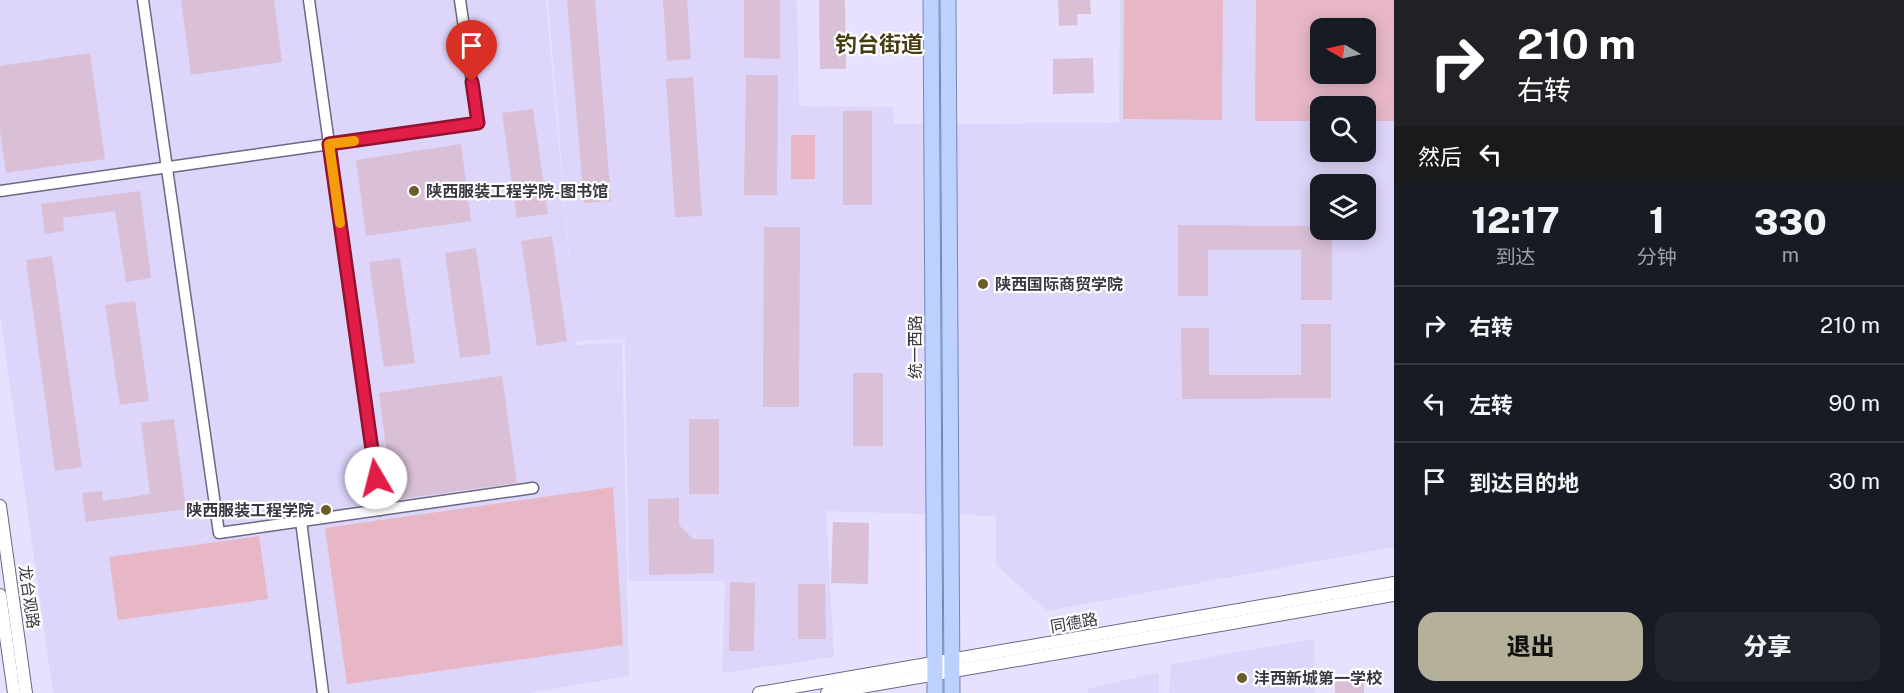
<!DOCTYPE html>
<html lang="zh">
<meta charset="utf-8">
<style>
:root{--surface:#171b24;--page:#20242c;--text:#f1f3f6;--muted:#9ea1a6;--line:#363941;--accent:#b5b09a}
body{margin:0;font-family:"Public Sans","Noto Sans SC",sans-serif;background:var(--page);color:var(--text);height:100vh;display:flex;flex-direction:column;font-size:22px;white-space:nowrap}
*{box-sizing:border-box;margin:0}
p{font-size:20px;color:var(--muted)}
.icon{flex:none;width:33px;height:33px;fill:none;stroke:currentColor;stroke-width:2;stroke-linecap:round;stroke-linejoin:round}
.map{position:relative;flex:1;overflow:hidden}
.side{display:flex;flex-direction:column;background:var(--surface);width:510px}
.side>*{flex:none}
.hud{background:#202124;color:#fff;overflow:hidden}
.needle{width:39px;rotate:279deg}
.buttons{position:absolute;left:1310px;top:18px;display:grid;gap:12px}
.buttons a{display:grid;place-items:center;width:66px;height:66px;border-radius:12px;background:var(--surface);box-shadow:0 3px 15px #0003;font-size:30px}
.pin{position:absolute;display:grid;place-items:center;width:51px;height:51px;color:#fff;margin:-62px -26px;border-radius:50% 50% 50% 0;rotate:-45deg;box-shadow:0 0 6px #0007}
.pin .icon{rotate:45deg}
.me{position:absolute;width:66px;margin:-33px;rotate:352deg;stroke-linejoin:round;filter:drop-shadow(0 0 4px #0008)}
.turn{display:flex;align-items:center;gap:21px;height:126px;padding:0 24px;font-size:27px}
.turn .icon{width:78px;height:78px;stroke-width:2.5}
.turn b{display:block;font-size:42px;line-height:51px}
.then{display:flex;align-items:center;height:57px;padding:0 24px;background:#0003;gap:12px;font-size:22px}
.eta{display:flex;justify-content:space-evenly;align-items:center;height:102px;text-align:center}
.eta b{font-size:36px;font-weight:800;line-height:42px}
.cta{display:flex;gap:12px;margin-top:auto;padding:12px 24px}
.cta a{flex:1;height:69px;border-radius:18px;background:var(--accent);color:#111;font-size:24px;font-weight:800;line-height:69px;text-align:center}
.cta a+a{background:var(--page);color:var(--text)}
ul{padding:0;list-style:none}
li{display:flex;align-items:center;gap:18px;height:78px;padding:0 24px;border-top:2px solid var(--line)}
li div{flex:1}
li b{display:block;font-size:22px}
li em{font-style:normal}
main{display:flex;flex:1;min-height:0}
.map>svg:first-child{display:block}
.built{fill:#ded5fa;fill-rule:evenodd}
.green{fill:#e8b7c5;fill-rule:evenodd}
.building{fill:#d9c0d7}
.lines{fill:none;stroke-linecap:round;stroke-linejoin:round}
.minor-casing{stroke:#6e6782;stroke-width:13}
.tertiary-casing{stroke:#6e6782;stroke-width:14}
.primary-casing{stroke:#7287bc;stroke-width:17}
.minor{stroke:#fff;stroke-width:10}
.tertiary{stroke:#fff;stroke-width:12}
.primary{stroke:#bcd1fe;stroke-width:15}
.route-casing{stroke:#92132f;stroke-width:15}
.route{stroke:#e11d48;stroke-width:10}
.slow{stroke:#f59e0b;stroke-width:10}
.poi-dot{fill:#6c5d2a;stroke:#fff;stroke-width:2}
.labels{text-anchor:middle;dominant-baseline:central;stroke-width:4.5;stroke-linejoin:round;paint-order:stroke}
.poi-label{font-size:16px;font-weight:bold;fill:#3b3844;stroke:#fff;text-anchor:start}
.street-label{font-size:16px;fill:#3b3844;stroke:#fff}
.district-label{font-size:22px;font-weight:bold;fill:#483c13;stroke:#fff}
</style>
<main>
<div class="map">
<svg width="1394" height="693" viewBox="0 0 1394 693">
<rect width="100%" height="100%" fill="#e7e0fe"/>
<g class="built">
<path d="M0 0H546L576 338 548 0H797L799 106 893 107 894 124 1119 123 1120 0H1394V547L1047 611 996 565V516L826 511 834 657 722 673 725 581H629L625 339 576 341V345L622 342 629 676 530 693H53L0 314ZM1320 28H1365V74H1320ZM1320 106H1365V152H1320ZM1320 184H1365V230H1320Z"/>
<polygon points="1314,639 1315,693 1169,693 1171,664"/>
<polygon points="1159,672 1159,693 1088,693 1088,689"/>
</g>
<g class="green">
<polygon points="1124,0 1223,0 1222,120 1123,119"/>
<path d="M1256 0H1394V121H1365V106H1320V121H1255ZM1320 28H1365V74H1320Z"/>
<rect x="791" y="135" width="24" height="44"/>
<polygon points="613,487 623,645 347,684 325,528"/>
<polygon points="259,536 268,599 118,620 109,557"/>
</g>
<g class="building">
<polygon points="181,0 274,0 282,62 191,75"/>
<polygon points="567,0 595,0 611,201 584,203"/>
<polygon points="663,0 687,0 691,59 667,61"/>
<polygon points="744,0 780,0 780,59 744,58"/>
<polygon points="819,0 845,0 846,69 820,69"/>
<polygon points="1058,0 1090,0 1091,14 1077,14 1078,25 1059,26"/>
<polygon points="90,53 105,159 6,173 0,130 0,66"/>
<polygon points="1093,58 1094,93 1053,94 1053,59"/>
<polygon points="746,75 778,75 777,195 744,195"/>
<polygon points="693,77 702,216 675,217 666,79"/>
<polygon points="533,109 548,214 517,218 502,113"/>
<rect x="843" y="111" width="29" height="94"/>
<polygon points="461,144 471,221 366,236 356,160"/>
<polygon points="140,191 151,278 126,282 115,211 63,218 64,231 45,234 41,204"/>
<polygon points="1178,225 1320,226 1320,230 1332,230 1332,300 1301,300 1301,250 1208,250 1208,296 1178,296"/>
<polygon points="764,227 800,227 799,407 763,407"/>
<polygon points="552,236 567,341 537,346 521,241"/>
<polygon points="476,248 491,354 460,358 445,253"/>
<polygon points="52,256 82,467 55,471 26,260"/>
<polygon points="400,258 415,363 384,367 369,262"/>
<polygon points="135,301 149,401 120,405 105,305"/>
<polygon points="1301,324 1331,324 1331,398 1182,399 1181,328 1209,328 1209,375 1301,375"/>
<rect x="853" y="373" width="30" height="73"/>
<polygon points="502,376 517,483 393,500 379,393"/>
<polygon points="174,419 186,509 86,522 82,493 102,491 103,501 150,494 141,423"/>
<rect x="689" y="419" width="30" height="75"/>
<polygon points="679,498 679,525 693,539 714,539 714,573 649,575 648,499"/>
<polygon points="833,522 869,523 868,584 831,583"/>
<polygon points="730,582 755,583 754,651 729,651"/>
<polygon points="798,584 825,584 826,639 798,639"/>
<rect x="1335" y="681" width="29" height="12"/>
</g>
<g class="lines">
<defs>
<g id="minor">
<polyline points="143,0 219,533 533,488"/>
<polyline points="309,0 380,510"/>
<polyline points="0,191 478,123 460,0"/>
<polyline points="301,521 323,693"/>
</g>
<g id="tertiary">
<polyline points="0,506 26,693"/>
<polyline points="0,595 14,693"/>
<polyline points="759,693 1394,583"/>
<polyline points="827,693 1394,595"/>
</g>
<g id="primary">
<polyline points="931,0 935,693"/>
<polyline points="948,0 952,693"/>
</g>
</defs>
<use href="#minor" class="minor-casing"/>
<use href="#tertiary" class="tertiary-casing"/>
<use href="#primary" class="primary-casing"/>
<use href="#minor" class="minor"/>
<use href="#tertiary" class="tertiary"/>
<use href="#primary" class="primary"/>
</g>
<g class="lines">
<defs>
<polyline id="route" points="376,478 329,144 478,123 472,82"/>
</defs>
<use href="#route" class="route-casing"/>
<use href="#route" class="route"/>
<polyline class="slow" points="340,223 329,144 354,141"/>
</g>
<g class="poi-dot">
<circle cx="414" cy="191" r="6"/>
<circle cx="983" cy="284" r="6"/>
<circle cx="326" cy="510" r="6"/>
<circle cx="1242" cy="678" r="6"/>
</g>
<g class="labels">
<g class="poi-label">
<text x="426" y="191">陕西服装工程学院-图书馆</text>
<text x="995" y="284">陕西国际商贸学院</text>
<text x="314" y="510" text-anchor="end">陕西服装工程学院</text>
<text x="1254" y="678">沣西新城第一学校</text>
</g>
<g class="street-label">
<text transform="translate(915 347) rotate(-90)">统一西路</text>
<text transform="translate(29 597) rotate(82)">龙台观路</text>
<text transform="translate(1074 623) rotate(-10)">同德路</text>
</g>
<g class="district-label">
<text x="879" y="44">钓台街道</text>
</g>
</g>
</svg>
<div class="buttons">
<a><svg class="needle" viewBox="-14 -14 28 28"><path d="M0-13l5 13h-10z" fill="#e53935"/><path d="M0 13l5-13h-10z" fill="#9ea1a6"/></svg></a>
<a><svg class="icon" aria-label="search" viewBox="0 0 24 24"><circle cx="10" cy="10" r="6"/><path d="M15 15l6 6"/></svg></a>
<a><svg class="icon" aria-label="layers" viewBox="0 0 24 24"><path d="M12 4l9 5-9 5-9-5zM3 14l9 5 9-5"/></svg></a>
</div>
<div class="pin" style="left:472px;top:82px;background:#d93025"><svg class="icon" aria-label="arrive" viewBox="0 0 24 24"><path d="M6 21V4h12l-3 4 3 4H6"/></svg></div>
<svg class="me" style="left:376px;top:478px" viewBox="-20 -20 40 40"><circle r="19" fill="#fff"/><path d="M0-13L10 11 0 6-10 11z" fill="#e11d48"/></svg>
</div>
<section class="side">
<div class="hud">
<div class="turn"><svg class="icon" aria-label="right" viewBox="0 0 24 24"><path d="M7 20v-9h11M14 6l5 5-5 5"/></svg><div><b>210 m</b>右转</div></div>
<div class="then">然后<svg class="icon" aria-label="left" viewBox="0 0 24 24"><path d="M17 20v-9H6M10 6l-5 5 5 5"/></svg></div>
</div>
<div class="eta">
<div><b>12:17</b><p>到达</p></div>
<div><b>1</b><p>分钟</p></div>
<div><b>330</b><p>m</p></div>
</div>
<ul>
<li><svg class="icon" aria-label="right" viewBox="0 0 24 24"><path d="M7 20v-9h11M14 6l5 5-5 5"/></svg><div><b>右转</b></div><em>210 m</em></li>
<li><svg class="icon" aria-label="left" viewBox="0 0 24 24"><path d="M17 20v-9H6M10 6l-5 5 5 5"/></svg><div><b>左转</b></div><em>90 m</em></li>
<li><svg class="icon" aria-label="arrive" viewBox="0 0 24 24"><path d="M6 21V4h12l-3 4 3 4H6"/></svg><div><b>到达目的地</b></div><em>30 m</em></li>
</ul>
<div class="cta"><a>退出</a><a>分享</a></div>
</section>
</main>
